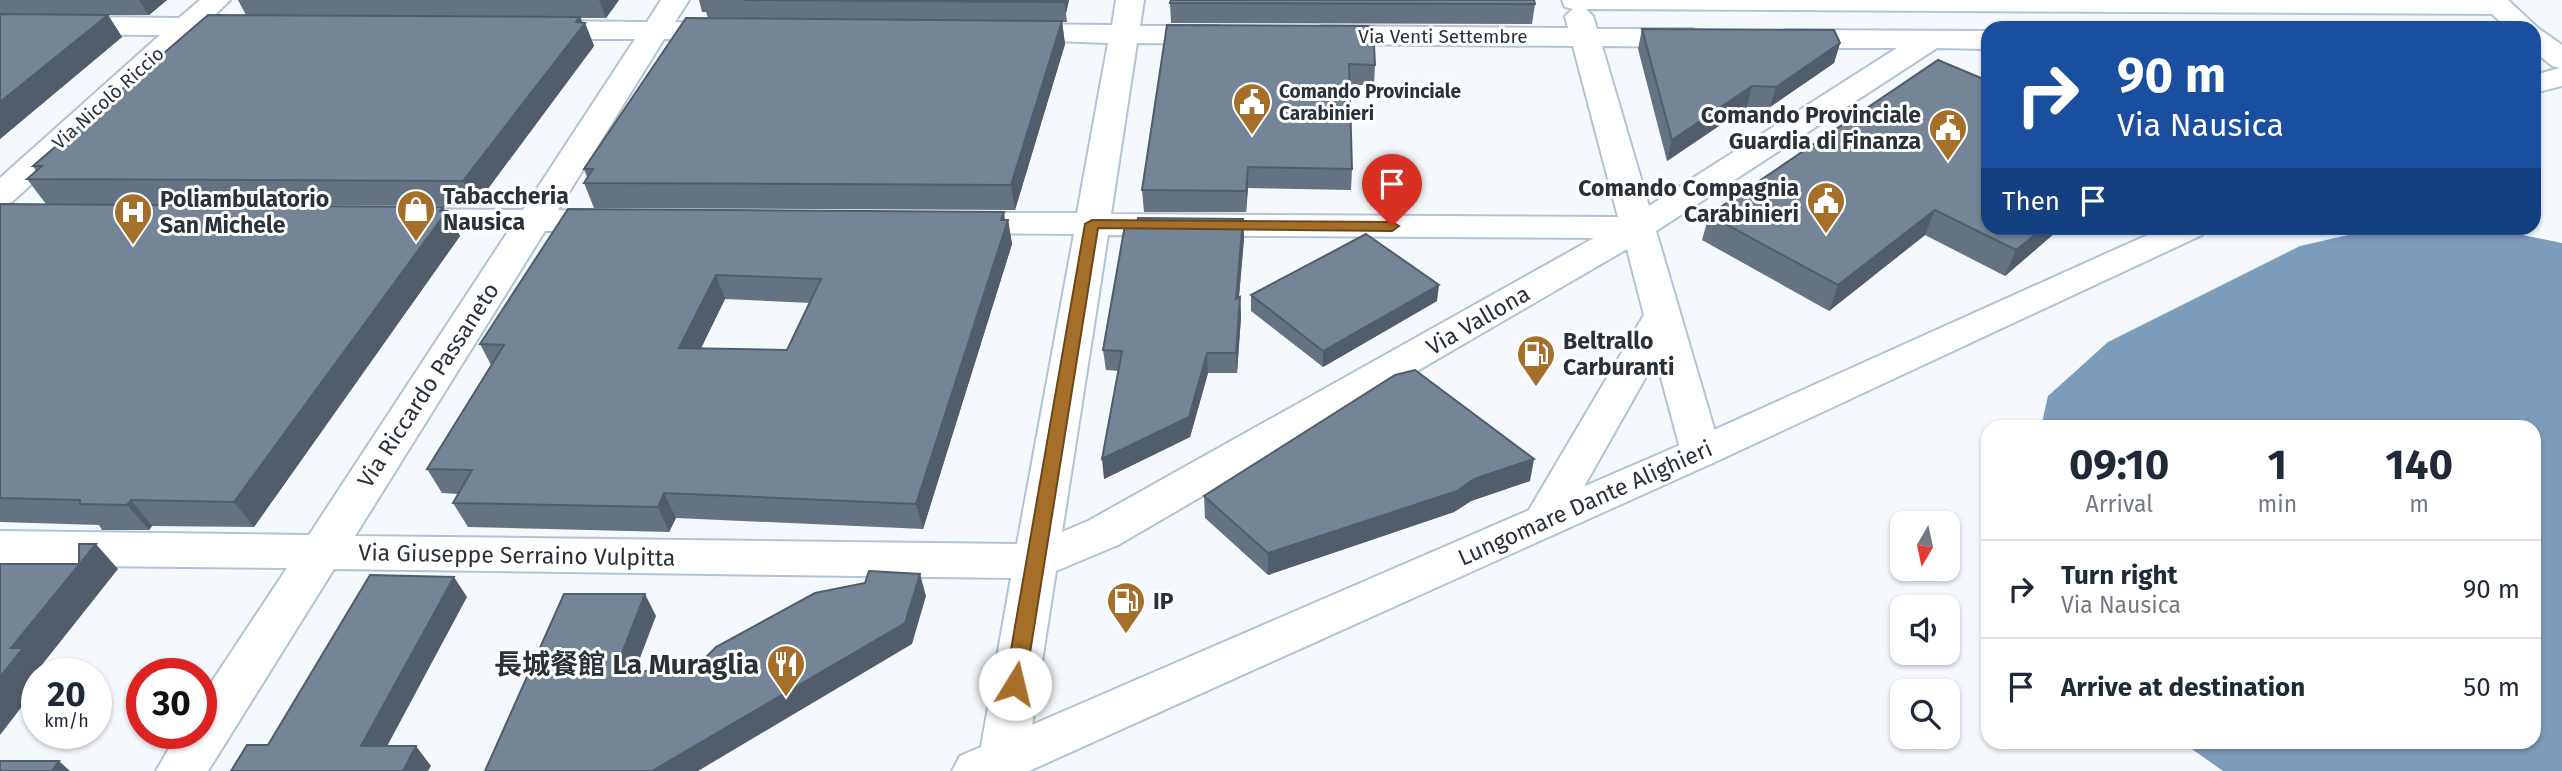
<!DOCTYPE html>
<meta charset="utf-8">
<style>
:root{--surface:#fff;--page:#f2f2f3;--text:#1f2937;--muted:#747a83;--line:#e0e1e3}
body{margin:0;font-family:"Fira Sans","Noto Sans SC",sans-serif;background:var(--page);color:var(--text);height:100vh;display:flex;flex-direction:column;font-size:26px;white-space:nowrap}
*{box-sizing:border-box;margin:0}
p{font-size:23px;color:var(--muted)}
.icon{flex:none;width:38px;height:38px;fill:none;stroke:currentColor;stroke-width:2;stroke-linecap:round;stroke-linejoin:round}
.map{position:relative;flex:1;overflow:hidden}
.sheet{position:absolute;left:1981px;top:420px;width:560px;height:329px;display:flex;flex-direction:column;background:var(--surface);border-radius:21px;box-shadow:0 2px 5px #0004}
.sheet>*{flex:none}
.top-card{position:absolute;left:1981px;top:21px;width:560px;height:214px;border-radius:21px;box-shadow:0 2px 5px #0004;background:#1a4fa0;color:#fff;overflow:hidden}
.needle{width:46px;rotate:189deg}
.buttons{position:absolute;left:1890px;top:511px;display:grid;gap:14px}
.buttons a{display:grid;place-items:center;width:70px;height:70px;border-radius:14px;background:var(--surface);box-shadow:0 2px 5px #0004;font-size:35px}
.speed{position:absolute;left:21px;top:658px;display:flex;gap:14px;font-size:35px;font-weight:700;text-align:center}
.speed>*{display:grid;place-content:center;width:91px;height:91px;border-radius:50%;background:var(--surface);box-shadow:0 2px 5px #0004;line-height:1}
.speed small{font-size:18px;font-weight:400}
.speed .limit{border:10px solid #d22;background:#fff;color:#111}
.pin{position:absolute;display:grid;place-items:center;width:60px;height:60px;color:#fff;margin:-72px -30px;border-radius:50% 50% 50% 0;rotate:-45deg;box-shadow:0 0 7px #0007}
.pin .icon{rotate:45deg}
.me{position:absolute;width:77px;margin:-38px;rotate:9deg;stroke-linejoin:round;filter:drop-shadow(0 0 5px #0008)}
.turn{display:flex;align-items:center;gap:24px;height:147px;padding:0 21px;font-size:32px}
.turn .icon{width:91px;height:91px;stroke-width:2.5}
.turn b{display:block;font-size:49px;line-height:60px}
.then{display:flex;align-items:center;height:66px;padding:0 21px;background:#0003;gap:14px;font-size:26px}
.eta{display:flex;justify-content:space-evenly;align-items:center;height:119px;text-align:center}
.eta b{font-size:42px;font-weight:700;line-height:49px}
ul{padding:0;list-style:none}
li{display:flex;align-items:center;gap:21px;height:98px;padding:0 21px;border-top:2px solid var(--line)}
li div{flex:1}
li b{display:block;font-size:26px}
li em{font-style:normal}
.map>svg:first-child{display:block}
.water{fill:#7c9cbc}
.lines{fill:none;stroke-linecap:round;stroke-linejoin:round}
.minor-casing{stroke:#b1c3d5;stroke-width:4}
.major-casing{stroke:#b1c3d5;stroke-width:4}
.minor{fill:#fff;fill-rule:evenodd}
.major{fill:#fff;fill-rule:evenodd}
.wall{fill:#647282;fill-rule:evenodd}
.shaded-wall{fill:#515d6a}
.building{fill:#748597;stroke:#515d6a;stroke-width:2;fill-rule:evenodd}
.route{fill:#a56e29;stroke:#6b481b;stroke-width:2}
.labels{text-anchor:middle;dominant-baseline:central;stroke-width:6;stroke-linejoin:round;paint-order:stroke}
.far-street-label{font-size:19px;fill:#2a3138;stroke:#fff}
.far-poi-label{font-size:19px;font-weight:bold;fill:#2a3138;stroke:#fff;text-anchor:start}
.poi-label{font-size:23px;font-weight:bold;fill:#2a3138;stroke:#fff;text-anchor:start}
.street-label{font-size:23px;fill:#2a3138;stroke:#fff}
.near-poi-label{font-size:28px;font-weight:bold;fill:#2a3138;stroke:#fff;text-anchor:end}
</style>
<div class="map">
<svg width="2562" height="771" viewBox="0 0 2562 771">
<rect width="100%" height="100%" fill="#f5f9fd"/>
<polygon class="water" points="2488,228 2562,243 2562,771 2223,771 2182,742 2534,742 2534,427 2041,427 2048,396 2108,342 2300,246 2370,230"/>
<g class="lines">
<defs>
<g id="minor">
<polygon points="200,0 230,0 212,18 256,21 260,27 256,33 194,35 12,202 0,205 0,178 160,35 0,34 0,16 179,18"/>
<path d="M661 0H689L675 22 739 25 743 31 739 37 729 40 664 39 558 210 626 214 631 221 626 228 614 231H545L355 536 1017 544 1074 234 957 233 945 230 940 223 945 216 957 213H1077L1108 43 1000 39 996 33 1000 27 1010 24 1112 25 1116 0H1144L1140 26H1216L1226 29 1230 35 1226 41 1216 44 1137 43 1111 214 1618 217 1573 46 1322 44 1312 41 1308 35 1312 29 1322 26 1568 28 1565 16 1573 9 1565 7 1562 0H2508L2512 6 2508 12 2498 14 1586 9 1593 16 1597 29H1692L1702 32 1706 38 1702 44 1692 47 1602 46 1649 206 1897 48H1787L1777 45 1773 39 1777 33 1787 30 1988 31V49L1937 48 1656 231 1721 452 1715 462 1701 467 1687 462 1681 452 1656 359 1559 531 1544 536 1529 531 1523 520 1644 315 1627 249 1118 545 1056 571 1027 758 1021 771H985L979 758 1011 578 334 569 208 771H156L178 733H201V698L287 568 0 565V531L309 535 509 230 397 229 385 226 380 219 385 212 397 209 523 210 635 39H538L528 36 524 30 528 24 538 21 647 22ZM1108 235 1594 238 1088 521 1062 532Z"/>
</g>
<g id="major">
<polygon points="2477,0 2508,0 2538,28 2562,45 2562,86 2534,93 2534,75 2560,68 2552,66 2534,51 2534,28 2507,28"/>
<polygon points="2163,228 2207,228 2202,235 1715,462 1029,771 952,771 960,756 1687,442"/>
</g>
</defs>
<use href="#minor" class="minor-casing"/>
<use href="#major" class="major-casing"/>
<use href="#minor" class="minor"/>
<use href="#major" class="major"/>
</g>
<g class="wall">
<polygon points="0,0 167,0 149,15 108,15 122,37 0,139"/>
<polygon points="238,0 619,0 606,18 581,18 582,23 585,23 594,46 475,206 46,204 27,179 36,171 33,166 246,15"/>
<polygon points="699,0 1069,0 1066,13 1067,22 1062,22 1065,44 1015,210 594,208 584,183 587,177 584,169 708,18 706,12 702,12"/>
<polygon points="1170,3 1535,4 1532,24 1171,23"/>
<polygon points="1167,25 1375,65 1374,85 1350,85 1352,169 1351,190 1248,188 1246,212 1144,212 1142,190"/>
<polygon points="1642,29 1840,43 1834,63 1770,107 1747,107 1667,161 1638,49"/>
<polygon points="1938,60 1988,228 2056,232 2005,276 1925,235 1829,311 1702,240 1709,215"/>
<polygon points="0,204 443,207 445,211 447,211 460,236 254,527 152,526 149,530 102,530 99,525 0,522"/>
<path d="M568 209 1008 220 1012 244 923 529 676 518 669 532 468 527 453 503 458 494 442 493 427 469 491 365 480 344ZM725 299 810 303 787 350 701 348Z"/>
<polygon points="1243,219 1244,238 1239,297 1240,297 1241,317 1237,373 1208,373 1190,437 1104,479 1119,371 1106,370 1103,350 1137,225"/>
<polygon points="1251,295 1437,301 1323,367 1251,311"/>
<polygon points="1530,481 1471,501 1454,512 1268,575 1205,518 1204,496"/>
</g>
<g class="shaded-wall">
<polygon points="139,0 167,0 149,15"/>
<polygon points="599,0 619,0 606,18"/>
<polygon points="1061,0 1069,0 1066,13 1064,2 1061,2"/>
<polygon points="108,15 122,37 0,139 0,102"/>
<polygon points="580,17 583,25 585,23 594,46 475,206 463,181"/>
<polygon points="1062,21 1065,44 1015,210 1011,185"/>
<polygon points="1840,43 1834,63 1770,107 1776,87"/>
<polygon points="1752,86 1747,107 1667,161 1672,140"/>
<polygon points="1248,167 1248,188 1246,212 1246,191"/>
<polygon points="443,207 446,213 447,211 460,236 254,527 234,502"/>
<polygon points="1935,210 1925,235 1829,311 1838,285"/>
<polygon points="1004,212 1006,227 1008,220 1012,244 923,529 916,504"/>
<polygon points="1243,219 1244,238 1237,319 1236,299"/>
<polygon points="2044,228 2059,228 2056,232 2005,276 2016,250"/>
<polygon points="716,275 725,299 689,373 679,348"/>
<polygon points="1439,285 1437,301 1323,367 1323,351"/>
<polygon points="1240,297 1241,317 1237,373 1236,353"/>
<polygon points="1207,353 1208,373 1190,437 1104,479 1102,459"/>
<polygon points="1534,459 1530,481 1471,501 1454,512 1268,575 1268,553 1474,479"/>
<polygon points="664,493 676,518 669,532 658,507"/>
<polygon points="131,500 152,526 149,530 127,505"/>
<polygon points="96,544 118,569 41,666 48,672 47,674 37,674 37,687 0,735 0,677 11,648"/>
<polygon points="920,574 926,596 912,644 698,771 652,771"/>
<polygon points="454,577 467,597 377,765 361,746"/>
<polygon points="645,594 656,616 627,692 615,671"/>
<polygon points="416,746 431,766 428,771 403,771"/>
<polygon points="59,761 70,771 52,771"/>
</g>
<g class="building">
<polygon points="743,0 1061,0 1061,2 1064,2"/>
<polygon points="1171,0 1534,0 1535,4 1170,3"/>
<polygon points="0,14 108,15 0,102"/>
<polygon points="208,15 580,17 576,22 585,23 463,181 27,179 42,166 33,166"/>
<polygon points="686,18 1062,21 1011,185 584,183 593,169 584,169"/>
<polygon points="1167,25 1373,26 1375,65 1349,64 1352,169 1248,167 1246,191 1142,190"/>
<polygon points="1642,29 1834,30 1840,43 1776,87 1752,86 1672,140"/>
<polygon points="1938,60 1988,81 1988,228 2044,228 2016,250 1935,210 1838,285 1709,215"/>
<polygon points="0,204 443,207 440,211 447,211 234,502 131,500 127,505 80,504 80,500 0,498"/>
<path d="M568 209 1004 212 1001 220H1008L916 504 664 493 658 507 453 503 472 470 427 469 504 345 480 344ZM716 275 821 279 787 350 679 348Z"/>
<polygon points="1138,218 1243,219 1236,299 1240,297 1236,353 1207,353 1189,417 1102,459 1122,351 1103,350 1125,225 1137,225"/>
<polygon points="1366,234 1439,285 1323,351 1251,295"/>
<polygon points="1415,370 1534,459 1474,479 1457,491 1268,553 1204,496 1395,375"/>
<polygon points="79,544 96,544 11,648 23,648 0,677 0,564 79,564"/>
<polygon points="869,571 920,574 905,623 652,771 485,771 564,594 645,594 615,671 692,671 716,647 815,593 865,583"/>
<polygon points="370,575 454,577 361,746 416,746 403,771 231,771 247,745 268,745"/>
<polygon points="0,761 59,761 52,771 0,771"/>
</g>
<polygon class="route" points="1092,220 1392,222 1399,226 1392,231 1098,228 1025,684 1022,690 1008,690 1005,684 1085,224"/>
<defs>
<symbol id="civic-pin" viewBox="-11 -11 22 30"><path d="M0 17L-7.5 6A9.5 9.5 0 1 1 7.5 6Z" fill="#a56e29" stroke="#fff"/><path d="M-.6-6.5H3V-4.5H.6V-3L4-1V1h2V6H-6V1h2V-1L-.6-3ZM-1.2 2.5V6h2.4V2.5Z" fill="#fff"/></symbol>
<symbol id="shop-pin" viewBox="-11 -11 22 30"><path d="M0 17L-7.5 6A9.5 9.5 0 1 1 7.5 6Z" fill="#a56e29" stroke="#fff"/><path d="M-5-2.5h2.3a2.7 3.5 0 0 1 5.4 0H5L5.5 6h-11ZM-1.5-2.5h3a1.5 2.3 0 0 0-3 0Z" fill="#fff"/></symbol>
<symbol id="hospital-pin" viewBox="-11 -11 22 30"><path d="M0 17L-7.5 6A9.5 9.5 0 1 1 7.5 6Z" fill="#a56e29" stroke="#fff"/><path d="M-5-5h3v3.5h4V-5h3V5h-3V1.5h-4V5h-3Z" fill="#fff"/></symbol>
<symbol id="fuel-pin" viewBox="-11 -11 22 30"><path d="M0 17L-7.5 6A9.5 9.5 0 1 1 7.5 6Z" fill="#a56e29" stroke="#fff"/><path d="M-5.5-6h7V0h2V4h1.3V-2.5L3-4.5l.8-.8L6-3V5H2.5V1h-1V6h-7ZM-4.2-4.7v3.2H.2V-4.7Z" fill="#fff"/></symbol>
<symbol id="restaurant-pin" viewBox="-11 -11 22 30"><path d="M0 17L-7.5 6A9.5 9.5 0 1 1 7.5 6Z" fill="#a56e29" stroke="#fff"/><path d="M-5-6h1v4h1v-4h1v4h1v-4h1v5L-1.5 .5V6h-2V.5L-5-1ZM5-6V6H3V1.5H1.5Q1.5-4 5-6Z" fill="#fff"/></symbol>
</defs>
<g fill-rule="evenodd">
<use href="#civic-pin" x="1230" y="80" width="44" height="60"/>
<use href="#civic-pin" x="1926" y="106" width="44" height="60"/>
<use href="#civic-pin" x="1804" y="179" width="44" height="60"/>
<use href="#shop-pin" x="394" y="187" width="44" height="60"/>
<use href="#hospital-pin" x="111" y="190" width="44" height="60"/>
<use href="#fuel-pin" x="1514" y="332" width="44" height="60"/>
<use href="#fuel-pin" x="1104" y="579" width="44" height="60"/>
<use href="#restaurant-pin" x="764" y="642" width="44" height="60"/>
</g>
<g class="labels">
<g class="far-street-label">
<text x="1443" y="36">Via Venti Settembre</text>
<text transform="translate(108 98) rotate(-42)">Via Nicolò Riccio</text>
</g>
<g class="far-poi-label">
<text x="1279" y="91">Comando Provinciale<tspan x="1279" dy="22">Carabinieri</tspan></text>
</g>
<g class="poi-label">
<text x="1921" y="115" text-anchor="end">Comando Provinciale<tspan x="1921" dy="26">Guardia di Finanza</tspan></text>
<text x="1799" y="188" text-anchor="end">Comando Compagnia<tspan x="1799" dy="26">Carabinieri</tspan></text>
<text x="443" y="196">Tabaccheria<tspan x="443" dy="26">Nausica</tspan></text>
<text x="160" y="199">Poliambulatorio<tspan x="160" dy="26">San Michele</tspan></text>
<text x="1563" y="341">Beltrallo<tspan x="1563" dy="26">Carburanti</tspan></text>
<text x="1153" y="601">IP</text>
</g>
<g class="street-label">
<text transform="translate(1478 320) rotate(-30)">Via Vallona</text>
<text transform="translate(428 385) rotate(-57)">Via Riccardo Passaneto</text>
<text transform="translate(1585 503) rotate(-24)">Lungomare Dante Alighieri</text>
<text transform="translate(517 555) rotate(1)">Via Giuseppe Serraino Vulpitta</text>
</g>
<g class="near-poi-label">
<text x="759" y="664">長城餐館 La Muraglia</text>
</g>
</g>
</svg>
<div class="buttons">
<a><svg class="needle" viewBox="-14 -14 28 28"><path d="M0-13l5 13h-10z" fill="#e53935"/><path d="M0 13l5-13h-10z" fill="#747a83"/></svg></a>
<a><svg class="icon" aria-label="sound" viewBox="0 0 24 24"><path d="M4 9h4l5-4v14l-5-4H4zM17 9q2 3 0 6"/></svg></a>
<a><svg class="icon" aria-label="search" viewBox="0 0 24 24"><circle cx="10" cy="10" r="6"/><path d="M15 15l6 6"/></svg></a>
</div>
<div class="speed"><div>20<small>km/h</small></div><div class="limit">30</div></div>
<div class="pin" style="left:1392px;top:226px;background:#d93025"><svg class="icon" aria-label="arrive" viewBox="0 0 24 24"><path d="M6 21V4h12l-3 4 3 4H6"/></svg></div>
<svg class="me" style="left:1015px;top:684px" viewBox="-20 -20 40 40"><circle r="19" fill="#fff"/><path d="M0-13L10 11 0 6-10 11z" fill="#a56e29"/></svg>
<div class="top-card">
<div class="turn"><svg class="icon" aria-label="right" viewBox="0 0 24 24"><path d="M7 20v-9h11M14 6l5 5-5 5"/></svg><div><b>90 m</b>Via Nausica</div></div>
<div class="then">Then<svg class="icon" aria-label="arrive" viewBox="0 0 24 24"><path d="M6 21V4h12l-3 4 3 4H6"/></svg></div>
</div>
<section class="sheet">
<div class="eta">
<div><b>09:10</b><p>Arrival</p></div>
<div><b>1</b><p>min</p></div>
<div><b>140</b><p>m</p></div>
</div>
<ul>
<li><svg class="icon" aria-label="right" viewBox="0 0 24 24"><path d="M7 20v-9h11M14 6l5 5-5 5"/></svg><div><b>Turn right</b><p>Via Nausica</p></div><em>90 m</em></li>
<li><svg class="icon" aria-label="arrive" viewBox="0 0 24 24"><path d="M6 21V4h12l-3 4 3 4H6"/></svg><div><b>Arrive at destination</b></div><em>50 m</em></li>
</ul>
</section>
</div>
